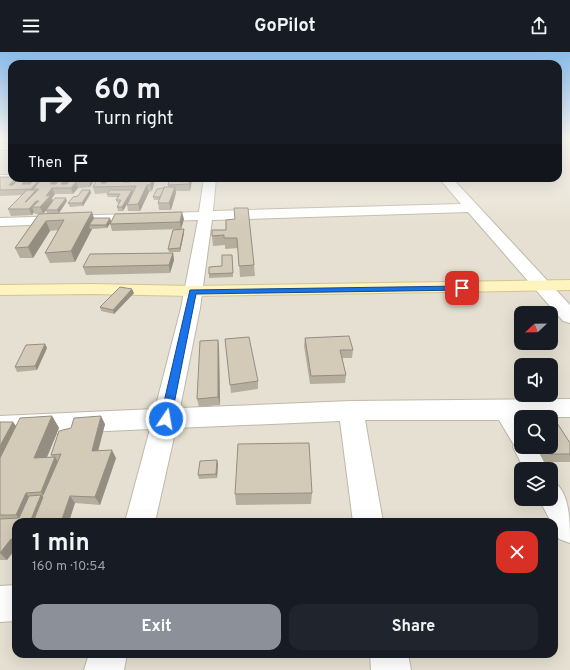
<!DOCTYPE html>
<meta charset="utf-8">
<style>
:root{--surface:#171b24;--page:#20242c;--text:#f1f3f6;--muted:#9ea1a6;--accent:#8c9099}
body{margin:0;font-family:Overpass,sans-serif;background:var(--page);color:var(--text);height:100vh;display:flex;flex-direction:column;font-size:15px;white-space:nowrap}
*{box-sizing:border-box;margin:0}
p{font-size:13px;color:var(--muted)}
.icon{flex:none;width:22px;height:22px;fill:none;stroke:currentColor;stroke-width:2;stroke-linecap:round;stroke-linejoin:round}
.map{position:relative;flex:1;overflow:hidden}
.drawer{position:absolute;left:12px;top:466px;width:546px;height:140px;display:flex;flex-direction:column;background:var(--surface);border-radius:12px;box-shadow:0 4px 16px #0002}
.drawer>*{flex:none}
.banner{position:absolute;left:8px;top:8px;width:554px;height:122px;border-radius:12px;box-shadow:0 4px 16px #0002;background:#171b24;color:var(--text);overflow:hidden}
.needle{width:26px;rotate:248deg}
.controls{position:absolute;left:514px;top:254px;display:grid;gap:8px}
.controls a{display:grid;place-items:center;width:44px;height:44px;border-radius:8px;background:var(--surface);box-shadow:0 4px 16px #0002;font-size:20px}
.pin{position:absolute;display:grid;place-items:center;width:34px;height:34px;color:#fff;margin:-17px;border-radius:8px;box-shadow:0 2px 6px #0006}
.me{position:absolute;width:44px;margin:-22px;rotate:12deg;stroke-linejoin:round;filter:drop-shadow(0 0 3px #0008)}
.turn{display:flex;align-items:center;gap:14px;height:84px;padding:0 20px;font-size:18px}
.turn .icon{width:52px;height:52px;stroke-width:2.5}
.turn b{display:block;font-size:28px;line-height:34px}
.then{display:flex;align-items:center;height:38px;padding:0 20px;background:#0003;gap:8px;font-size:15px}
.round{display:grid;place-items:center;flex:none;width:42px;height:42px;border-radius:12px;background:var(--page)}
.headline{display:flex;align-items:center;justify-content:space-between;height:68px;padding:0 20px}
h1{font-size:24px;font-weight:700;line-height:30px}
.cta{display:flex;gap:8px;margin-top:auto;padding:8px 20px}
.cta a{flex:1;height:46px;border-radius:12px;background:var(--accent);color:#fff;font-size:16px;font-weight:700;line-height:46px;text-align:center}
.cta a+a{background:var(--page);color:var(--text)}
header{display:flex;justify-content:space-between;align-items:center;height:52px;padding:0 20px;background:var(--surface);font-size:18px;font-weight:700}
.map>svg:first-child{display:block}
.residential{fill:#e5e0d1;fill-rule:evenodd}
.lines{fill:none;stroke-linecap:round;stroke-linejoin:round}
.street-casing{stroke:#bfb9a8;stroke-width:2}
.secondary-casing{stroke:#d2c592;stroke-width:2}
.street{fill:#fff;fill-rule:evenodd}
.secondary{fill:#fef4c0;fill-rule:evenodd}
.wall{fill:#b5ae9e;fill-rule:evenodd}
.shaded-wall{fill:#948d81}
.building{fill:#d3cab8;stroke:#948d81}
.route{fill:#1a73e8;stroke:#114b97}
</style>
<header><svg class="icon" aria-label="menu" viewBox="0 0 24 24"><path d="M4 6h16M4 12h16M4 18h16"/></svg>GoPilot<svg class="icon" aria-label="share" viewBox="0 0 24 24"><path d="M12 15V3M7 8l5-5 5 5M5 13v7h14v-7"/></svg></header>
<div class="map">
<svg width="570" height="618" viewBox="0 0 570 618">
<rect width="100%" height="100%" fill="#f1eee3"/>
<path class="residential" d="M0 87H12V126H558V87H570V618H0ZM521 261H551V291H521ZM521 313H551V343H521ZM521 365H551V395H521ZM521 417H551V447H521ZM16 470H554V602H16Z"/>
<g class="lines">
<defs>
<g id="street">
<polygon points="12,91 12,97 0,98 0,92"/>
<polygon points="0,123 12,123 12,126 37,126 31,130 0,131"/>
<polygon points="204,126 216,126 213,159 461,152 439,126 452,126 570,253 570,271 563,269 468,160 212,168 200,256 180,356 351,349 570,347 570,365 521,365 521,395 540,395 552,417 551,419 551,417 524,417 513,395 514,393 499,368 365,368 383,470 353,470 340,369 176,376 155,470 125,470 150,377 0,384 0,364 155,357 181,256 198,168 0,174 0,166 199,160"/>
<path d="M551 428C570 438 570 468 570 491L559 487 554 477V470H551L539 447H551Z"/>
<polygon points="16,533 16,569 0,570 0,534"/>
<polygon points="89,602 127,602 124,618 84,618"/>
<polygon points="370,602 408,602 411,618 371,618"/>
</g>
<g id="secondary">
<polygon points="0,87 10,87 0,93"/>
<polygon points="570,228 570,238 193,244 91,242 0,243 0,233 91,232 193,234"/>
</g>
</defs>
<use href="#street" class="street-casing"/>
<use href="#secondary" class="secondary-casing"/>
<use href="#street" class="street"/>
<use href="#secondary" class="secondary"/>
</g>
<g class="wall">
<path d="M0 125 18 126 19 127 30 126 32 130 36 126H59V128L61 126H68L69 130 72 126 94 129 90 135 78 136 73 142H55L52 146 53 149H67L59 161 92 160 94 166H110L111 169 184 167 181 177 112 179 110 171 107 176 92 177 75 210 50 211 45 201 58 178 50 179 33 206H20L15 196 39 162H35L34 160 32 163 11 164 8 157 22 143 0 144ZM46 158 47 162H43L47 158Z"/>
<polygon points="109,126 128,126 128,130 155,128 152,139 149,140 140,159 128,159 127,153 129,149 123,159 118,159 117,155 119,151 117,151 116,148 118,145 108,145 107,142 108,141 95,142 93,135 107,128"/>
<polygon points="170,126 192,126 192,128 190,139 176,139 176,141 171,158 159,158 158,151 159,148 154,148 153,145 164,136 168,135 168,133"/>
<polygon points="90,138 91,141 83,154 70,155 68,151 78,144"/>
<polygon points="235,167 254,213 255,224 240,225 238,196 225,197 225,193 213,194 212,184 226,178"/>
<polygon points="184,177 184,181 180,200 169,200 168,197"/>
<polygon points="173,201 174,208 170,221 86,223 83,215"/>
<polygon points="232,203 233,225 209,226 209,222 222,214"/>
<polygon points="134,241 114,262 101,259 100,255"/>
<polygon points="305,286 353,298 352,306 342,306 346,323 345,331 310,332 304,294"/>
<polygon points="225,287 258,329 258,337 231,341"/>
<polygon points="218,288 219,296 220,353 199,355 197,347"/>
<polygon points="45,292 47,296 37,318 17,320 15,315"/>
<polygon points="526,360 550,360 570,391 570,410 544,410 536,395 551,395 551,365 523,365"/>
<polygon points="52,364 59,376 47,405 52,405 51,403 105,372 98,399 116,406 100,453 75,451 16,470 16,496 7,508 0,508 0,370 13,370 16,374"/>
<polygon points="217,408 218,412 217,426 199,427 198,423"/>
<polygon points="312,441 311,452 236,453 235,442"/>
</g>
<g class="shaded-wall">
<polygon points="16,126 18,126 20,131 14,137 9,133"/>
<polygon points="28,126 30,126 32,131 26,137 22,132"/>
<polygon points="41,126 43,126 45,131 33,137 34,139 36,138 38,144 27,156 25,150 33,141 31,137"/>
<polygon points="55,126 59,126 60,129 52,136 55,142 52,146 53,150 43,162 40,155 46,144 50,132"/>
<polygon points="66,126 68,126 69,131 65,136 61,132"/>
<polygon points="91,126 93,126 94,129 90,135 89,129"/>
<polygon points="104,126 107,126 107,128 104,135 101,131"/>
<polygon points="125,126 128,126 128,128 126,134 123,130"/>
<polygon points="153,126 155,126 155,128 152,139 150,133"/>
<polygon points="191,126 192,126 192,128 190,139 189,132"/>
<polygon points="76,130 78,136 73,142 71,136"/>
<polygon points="147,133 149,140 140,159 138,152"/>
<polygon points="175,135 176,141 171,158 169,151"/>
<polygon points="90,138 91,141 83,154 82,151"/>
<polygon points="132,138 133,141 123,159 122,155"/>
<polygon points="66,146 67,149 59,161 57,158"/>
<polygon points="36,149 39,155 32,155 34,160 32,163 29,157"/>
<polygon points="92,160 95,170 89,173 90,177 92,177 75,210 71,199"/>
<polygon points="182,160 184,167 181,177 180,170"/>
<polygon points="110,166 111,170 107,176 106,173"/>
<polygon points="46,169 50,179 33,206 28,195"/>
<polygon points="184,177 184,181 180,200 180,196"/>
<polygon points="173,201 174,208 170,221 169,213"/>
<polygon points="132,237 134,241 114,262 113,258"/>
<polygon points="218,288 219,296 220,353 218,345"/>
<polygon points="45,292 47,296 37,318 35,314"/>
<polygon points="52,364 59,376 42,417 34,406"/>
<polygon points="101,364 105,372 96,407 92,399"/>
<polygon points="13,370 19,378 0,412 0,394"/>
<polygon points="112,398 116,406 100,453 95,445"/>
<polygon points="55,405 62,416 49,451 41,440"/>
<polygon points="217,408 218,412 217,426 216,422"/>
<polygon points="26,441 34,451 23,470 16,463"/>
<polygon points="41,443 47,451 39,470 30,470"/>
<polygon points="70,444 75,451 69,470 61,470"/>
<polygon points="11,487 16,492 16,496 7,508 0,501"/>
</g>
<g class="building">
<polygon points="0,125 12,125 12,126 16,126 9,133 13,133 20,126 28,126 22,132 30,132 36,126 41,126 31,137 0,138"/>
<polygon points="43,126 55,126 50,132 56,132 61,126 66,126 61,132 67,132 72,126 91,126 89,129 76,130 71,136 52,136 46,144 51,143 40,155 32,155 39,149 36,149 29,157 8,157 27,138 36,138 25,150 26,150 39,137 33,137"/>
<polygon points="98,126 104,126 101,131 106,131 109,126 125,126 123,130 130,130 131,126 153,126 150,133 147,133 138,152 127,153 136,134 93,135"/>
<polygon points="170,126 191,126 189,132 168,133"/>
<polygon points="164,135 175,135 169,151 158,151"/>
<polygon points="164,136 160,145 153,145 157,137"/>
<polygon points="82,138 90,138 82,151 68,151 73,145 78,144"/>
<polygon points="110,138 132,138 122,155 117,155 121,148 116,148 120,142 107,142"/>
<polygon points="55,146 66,146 57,158 46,158"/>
<polygon points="234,156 248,156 254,213 239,214 237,186 224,186 224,183 212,184 212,178 226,178 226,168 235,167"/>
<polygon points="92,160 71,199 45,201 64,168 46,169 28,195 15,196 39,162"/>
<polygon points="182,160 180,170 110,172 115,162"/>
<polygon points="94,166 110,166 106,173 89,173"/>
<polygon points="184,177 180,196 168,197 173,178"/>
<polygon points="173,201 169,213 83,215 90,202"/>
<polygon points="222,203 232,203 233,221 209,222 209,215 222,214"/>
<polygon points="120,235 132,237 113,258 100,255"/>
<polygon points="349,284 353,298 340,298 346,323 311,324 305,286"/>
<polygon points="249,285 258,329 230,333 225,287"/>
<polygon points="218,288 218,345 197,347 200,289"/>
<polygon points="45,292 35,314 15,315 26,293"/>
<polygon points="526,360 550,360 570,391 570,402 550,402 546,395 551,395 551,365 529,365"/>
<polygon points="52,364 34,406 55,405 41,440 26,441 16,463 0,463 0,406 20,366"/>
<polygon points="101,364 92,399 112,398 95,445 70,444 61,470 33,470 43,445 41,443 43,443 61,402 51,403 59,379 71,376 74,366"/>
<polygon points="0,370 13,370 0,394"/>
<polygon points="309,391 312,441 235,442 238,392"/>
<polygon points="217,408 216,422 198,423 200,409"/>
<polygon points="41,443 30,470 16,470 16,487 11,487 0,501 0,467 19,466 29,444"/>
</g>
<linearGradient id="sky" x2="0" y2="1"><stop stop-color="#8abceb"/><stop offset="0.5" stop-color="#f9f7f2"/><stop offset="1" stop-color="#f9f7f2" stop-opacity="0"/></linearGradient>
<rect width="570" height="173" fill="url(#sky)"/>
<polygon class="route" points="462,234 465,235 465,238 196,242 171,367 166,371 160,367 190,238"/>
</svg>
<div class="controls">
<a><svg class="needle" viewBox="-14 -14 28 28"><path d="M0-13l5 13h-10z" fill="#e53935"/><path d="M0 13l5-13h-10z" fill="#9ea1a6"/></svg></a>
<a><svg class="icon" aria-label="sound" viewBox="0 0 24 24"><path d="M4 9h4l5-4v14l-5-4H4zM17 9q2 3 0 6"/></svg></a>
<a><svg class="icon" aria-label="search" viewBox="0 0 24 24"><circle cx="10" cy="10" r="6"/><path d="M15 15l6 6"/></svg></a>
<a><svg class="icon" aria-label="layers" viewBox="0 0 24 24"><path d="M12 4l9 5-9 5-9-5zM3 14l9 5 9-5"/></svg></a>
</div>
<div class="pin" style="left:462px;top:236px;background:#d93025"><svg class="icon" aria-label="arrive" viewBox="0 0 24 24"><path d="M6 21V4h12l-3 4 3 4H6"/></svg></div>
<svg class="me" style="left:166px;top:367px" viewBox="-20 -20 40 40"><circle r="17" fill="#1a73e8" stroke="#fff" stroke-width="3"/><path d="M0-11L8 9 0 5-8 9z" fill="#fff"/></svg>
<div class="banner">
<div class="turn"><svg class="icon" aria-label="right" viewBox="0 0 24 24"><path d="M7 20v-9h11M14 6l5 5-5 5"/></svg><div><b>60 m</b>Turn right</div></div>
<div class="then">Then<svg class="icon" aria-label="arrive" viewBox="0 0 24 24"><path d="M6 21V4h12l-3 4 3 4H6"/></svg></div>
</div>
<section class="drawer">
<div class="headline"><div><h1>1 min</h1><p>160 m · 10:54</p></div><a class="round" style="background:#d93025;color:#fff"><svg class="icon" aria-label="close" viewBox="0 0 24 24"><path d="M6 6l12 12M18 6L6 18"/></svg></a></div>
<div class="cta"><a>Exit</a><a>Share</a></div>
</section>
</div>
